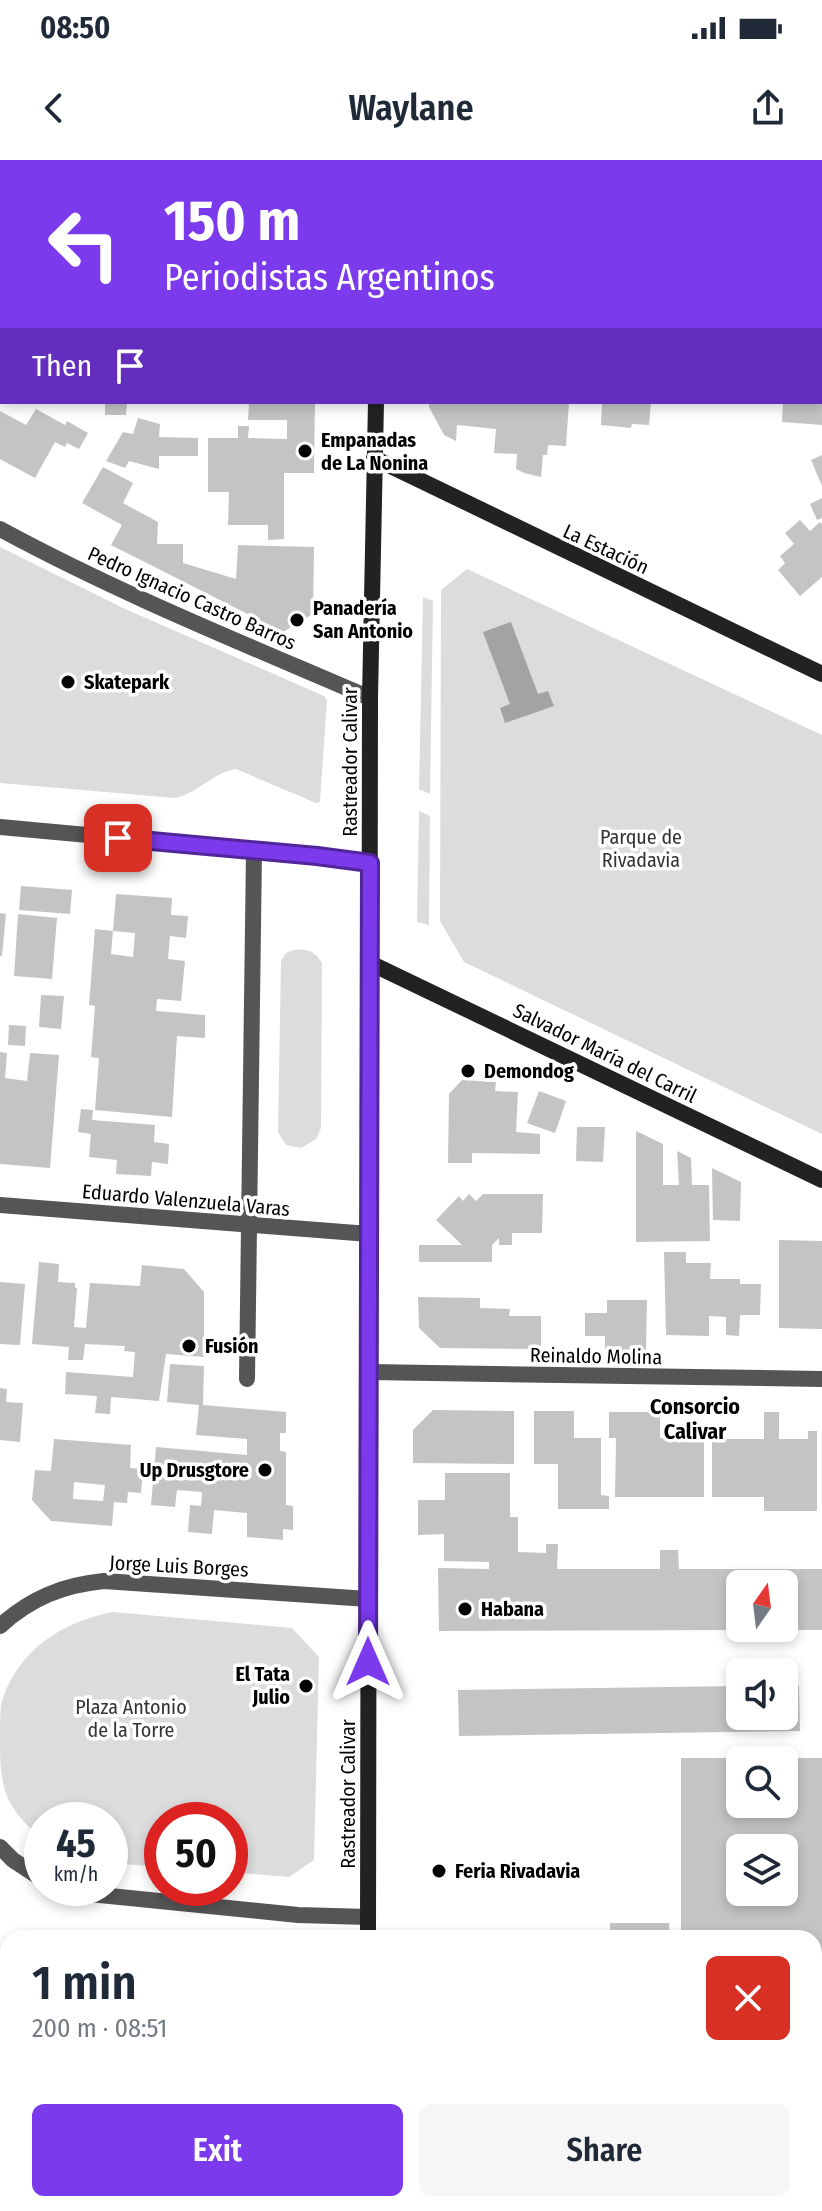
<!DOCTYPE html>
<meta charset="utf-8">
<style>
:root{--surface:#fff;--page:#f6f6f7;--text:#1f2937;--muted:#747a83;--accent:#7c3aed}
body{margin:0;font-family:"Fira Sans Condensed",sans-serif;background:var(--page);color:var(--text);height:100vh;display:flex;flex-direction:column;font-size:30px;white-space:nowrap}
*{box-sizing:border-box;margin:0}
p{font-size:26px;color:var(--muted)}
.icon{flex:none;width:44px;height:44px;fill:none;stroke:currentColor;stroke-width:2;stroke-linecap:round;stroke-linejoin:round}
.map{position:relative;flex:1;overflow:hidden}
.details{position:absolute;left:0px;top:1770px;width:822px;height:282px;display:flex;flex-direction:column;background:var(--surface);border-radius:24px 24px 0 0;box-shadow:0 4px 12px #0003}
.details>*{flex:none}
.top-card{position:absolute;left:0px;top:0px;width:822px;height:244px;box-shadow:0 4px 12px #0003;background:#7c3aed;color:#fff;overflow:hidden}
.needle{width:52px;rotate:14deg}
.tools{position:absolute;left:726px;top:1410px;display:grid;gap:16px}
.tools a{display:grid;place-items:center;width:72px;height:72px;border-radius:12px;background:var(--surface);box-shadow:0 4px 12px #0003;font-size:40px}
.speed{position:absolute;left:24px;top:1642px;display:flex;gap:16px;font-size:40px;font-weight:700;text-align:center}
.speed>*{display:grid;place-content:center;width:104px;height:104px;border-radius:50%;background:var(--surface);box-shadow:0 4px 12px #0003;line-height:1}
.speed small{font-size:20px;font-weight:400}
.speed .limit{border:12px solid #d22;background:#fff;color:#111}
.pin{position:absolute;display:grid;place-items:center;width:68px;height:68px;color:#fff;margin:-34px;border-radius:16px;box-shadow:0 4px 12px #0006}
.me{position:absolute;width:88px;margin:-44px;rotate:0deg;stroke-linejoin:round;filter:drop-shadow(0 0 6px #0008)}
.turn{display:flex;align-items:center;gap:28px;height:168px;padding:0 32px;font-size:36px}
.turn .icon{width:104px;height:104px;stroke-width:2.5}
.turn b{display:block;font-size:56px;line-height:68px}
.then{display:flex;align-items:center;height:76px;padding:0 32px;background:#0003;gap:16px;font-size:30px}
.round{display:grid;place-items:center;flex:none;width:84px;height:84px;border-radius:12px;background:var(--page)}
.head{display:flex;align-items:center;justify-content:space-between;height:136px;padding:0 32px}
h1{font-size:48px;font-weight:600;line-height:60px}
.cta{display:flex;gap:16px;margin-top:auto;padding:16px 32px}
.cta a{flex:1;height:92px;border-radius:12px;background:var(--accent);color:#fff;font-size:32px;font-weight:600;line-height:92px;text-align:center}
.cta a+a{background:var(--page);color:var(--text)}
.status{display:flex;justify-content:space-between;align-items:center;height:56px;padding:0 40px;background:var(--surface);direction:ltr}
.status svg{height:22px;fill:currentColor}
header{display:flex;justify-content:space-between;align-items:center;height:104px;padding:0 32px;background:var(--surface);font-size:36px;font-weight:600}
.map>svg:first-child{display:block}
.green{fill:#dcdcdc}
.water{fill:#a3a3a3}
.building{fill:#c4c4c4;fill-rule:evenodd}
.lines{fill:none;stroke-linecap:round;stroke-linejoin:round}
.street{stroke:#555;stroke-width:16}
.secondary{stroke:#222;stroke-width:16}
.route-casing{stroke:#51269a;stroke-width:20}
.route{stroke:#7c3aed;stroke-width:14}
.poi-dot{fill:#000;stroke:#fff;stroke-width:3}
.labels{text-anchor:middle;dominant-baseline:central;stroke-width:7;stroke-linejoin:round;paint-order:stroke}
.poi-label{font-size:20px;font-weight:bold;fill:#000;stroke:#fff;text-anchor:start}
.street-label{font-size:20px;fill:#000;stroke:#fff}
.park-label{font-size:20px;fill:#333;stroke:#fff}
.neighbourhood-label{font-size:22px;font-weight:bold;fill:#000;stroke:#fff}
</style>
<div class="status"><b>08:50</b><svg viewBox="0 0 49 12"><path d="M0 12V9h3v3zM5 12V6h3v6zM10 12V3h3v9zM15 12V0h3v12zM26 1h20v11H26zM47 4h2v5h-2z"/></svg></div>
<header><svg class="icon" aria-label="back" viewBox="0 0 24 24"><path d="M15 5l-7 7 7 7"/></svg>Waylane<svg class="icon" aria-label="share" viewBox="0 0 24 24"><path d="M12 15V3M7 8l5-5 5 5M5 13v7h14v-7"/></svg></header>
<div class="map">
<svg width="822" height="2051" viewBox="0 0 822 2051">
<rect width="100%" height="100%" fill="#fff"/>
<g class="green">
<path d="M0 387 123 448 324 536 327 540 320 642 316 643 236 609C214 612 198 633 175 638L0 623Z"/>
<polygon points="467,409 822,575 822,974 464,802 440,761 441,430"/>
<polygon points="423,437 433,441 430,634 419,629"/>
<polygon points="419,651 430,656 429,765 417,762"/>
<path d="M293 790C306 788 315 791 322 803L321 968 316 979 301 988 286 985 278 972 281 801 286 793Z"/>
<path d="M113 1452 292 1468 319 1497 314 1700 289 1717 230 1712V1660H162V1707L110 1703V1660H42V1679C5 1647 0 1629 0 1582 0 1570 0 1556 1 1545 15 1492 62 1461 113 1452Z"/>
</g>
<polygon class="water" points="511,462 538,534 548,531 554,546 505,563 500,548 510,544 483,472"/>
<g class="building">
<polygon points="105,242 127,242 126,255 105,255"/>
<polygon points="249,242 315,242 314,313 284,313 284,379 268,380 268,365 228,365 229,332 208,332 208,278 238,278 238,266 249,266 248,278 287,279 287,260 248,260"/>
<polygon points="429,242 569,242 566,286 548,285 547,295 543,295 541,317 524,313 516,309 517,294 494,293 496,269 457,265 456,281 444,275 429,247"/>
<polygon points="602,242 651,242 649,265 632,264 631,268 601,265"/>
<polygon points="783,242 822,242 822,265 782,262"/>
<polygon points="36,249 65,265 67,261 88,273 79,289 67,283 65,287 55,282 35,318 0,299 0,251 26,265"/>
<polygon points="138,258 160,264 159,277 198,278 198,296 159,296 159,309 129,301 125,308 106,301 123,272 133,274"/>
<polygon points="822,295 822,326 811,300"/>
<polygon points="103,307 133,323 123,343 158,362 157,384 183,384 183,403 236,419 238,385 314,387 313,454 283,472 111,385 122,365 82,343"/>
<polygon points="822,338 822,358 817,360 810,344"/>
<polygon points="800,360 810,371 820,362 822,364 822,417 800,436 778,410 785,403 780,396 794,384 785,373"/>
<polygon points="21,726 72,730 70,754 19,750"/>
<path d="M116 734 172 738 171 755 188 756 186 778 170 776 168 799 185 801 181 841 157 839 156 851 205 855V878L177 876 172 957 95 950 99 898 91 897 95 846 89 845 95 769 113 771ZM113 771 135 773 133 797 111 794Z"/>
<polygon points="0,753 6,754 2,796 0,796"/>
<polygon points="18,754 57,758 52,819 14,816"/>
<polygon points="41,835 64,836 61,869 39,867"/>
<polygon points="9,865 26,866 25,886 8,885"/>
<polygon points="0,892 7,893 5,918 27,921 30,893 59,895 50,1008 0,1004"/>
<polygon points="462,920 496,922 495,931 518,932 516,972 540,974 540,994 472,993 472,1003 448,1003 449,934"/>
<polygon points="539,931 566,941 555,973 527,963"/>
<polygon points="81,949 93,950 92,960 155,965 154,982 169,984 168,1004 152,1002 151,1016 116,1014 117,1000 89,997 91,974 78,972"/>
<polygon points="577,967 605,967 603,1002 576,1001"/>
<polygon points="636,971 663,984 663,1025 679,1025 677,991 691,998 692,1025 709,1025 710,1081 636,1082"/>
<polygon points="712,1008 741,1022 740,1061 713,1060"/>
<polygon points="469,1034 476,1041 483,1034 543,1034 542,1073 512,1073 512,1085 499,1085 499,1078 492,1085 492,1102 419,1102 419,1085 462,1085 436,1060 459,1036 463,1041"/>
<polygon points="779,1080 822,1081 822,1169 779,1168"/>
<polygon points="664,1092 686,1092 686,1103 711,1103 710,1119 740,1119 740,1124 761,1124 760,1155 740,1155 739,1176 726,1175 726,1157 709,1156 709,1176 666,1175"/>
<polygon points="39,1102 59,1104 58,1122 75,1123 75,1128 77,1128 74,1167 86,1168 90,1123 140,1126 142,1105 184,1109 204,1132 204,1197 166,1194 159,1241 111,1237 110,1254 95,1253 97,1236 65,1234 66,1212 133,1217 135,1192 124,1191 125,1186 85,1184 83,1200 68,1200 69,1187 32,1184"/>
<polygon points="0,1122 25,1124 20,1185 0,1184"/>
<polygon points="418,1137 480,1138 480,1148 510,1149 509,1156 541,1156 541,1189 440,1188 419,1168"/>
<polygon points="607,1140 647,1140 646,1190 605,1190 605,1176 585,1176 585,1153 607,1153"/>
<polygon points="170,1204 204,1206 203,1245 286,1252 286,1273 280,1273 280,1291 286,1292 286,1345 293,1346 293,1370 283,1369 283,1380 247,1377 247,1353 214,1350 212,1374 188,1372 190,1345 201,1346 202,1332 177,1330 175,1347 151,1345 156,1287 247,1295 247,1279 196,1275 199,1245 167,1242"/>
<polygon points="0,1228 7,1229 6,1242 23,1243 20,1282 0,1280"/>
<polygon points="433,1250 514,1251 514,1304 413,1303 413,1270"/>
<polygon points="534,1251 574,1251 574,1278 601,1278 601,1335 609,1336 609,1349 558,1349 558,1304 534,1304"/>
<polygon points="609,1252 660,1252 660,1278 704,1278 704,1337 615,1337 616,1278 609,1278"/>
<polygon points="764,1252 779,1252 779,1279 808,1279 808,1271 817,1271 817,1351 764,1351 764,1337 712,1337 712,1279 764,1279"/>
<path d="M54 1279 131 1285 130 1308 143 1309 141 1333 128 1332 127 1343 114 1342 112 1366 51 1361 32 1340 35 1310 51 1311ZM74 1322 105 1325 103 1341 73 1339Z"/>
<polygon points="445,1313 510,1313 510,1357 518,1357 518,1392 546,1393 546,1384 558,1384 557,1409 660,1409 660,1390 678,1390 679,1409 822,1409 822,1470 784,1470 784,1424 740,1424 740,1470 439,1471 438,1408 489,1409 489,1402 444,1401 444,1374 418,1375 418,1340 445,1340"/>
<polygon points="740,1526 740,1556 784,1556 784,1526 799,1526 800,1571 459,1576 458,1530"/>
<path d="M681 1598H740V1644H784V1598H822V1928H814V1778H681ZM740 1688H784V1732H740Z"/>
<polygon points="610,1763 669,1763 670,1778 610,1778"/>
<polygon points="0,1818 8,1819 8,1854 4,1854 4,1846 0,1845"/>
<polygon points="0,1899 8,1900 8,1924 2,1924 0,1919"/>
<polygon points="0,1965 8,1966 8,2023 0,2022"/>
<polygon points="7,2044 44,2044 44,2051 7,2050"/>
<polygon points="96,2044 150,2044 149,2051 95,2051"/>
<rect x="454" y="2044" width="34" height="7"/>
</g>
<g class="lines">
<g class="street">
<polyline points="0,121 2,121"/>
<path d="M0 369C120 434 245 484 370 538"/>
<polyline points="0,667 317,696 370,703"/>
<polyline points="0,1045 369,1074"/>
<polyline points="369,1212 822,1219"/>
<polyline points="247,1219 254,691"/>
<path d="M0 1466C31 1438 63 1425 104 1421L368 1439"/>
<polyline points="0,1687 13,1700 42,1719"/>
<polyline points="61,1728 90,1734 298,1755 368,1757"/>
</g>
<g class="secondary">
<polyline points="359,2 359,0"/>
<polyline points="392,2 392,0"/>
<polyline points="374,298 822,514"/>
<polyline points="370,803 822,1020"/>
<polyline points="368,1778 370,538 376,242"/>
<polyline points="367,2051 367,2044"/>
</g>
</g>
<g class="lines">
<defs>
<polyline id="route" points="118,678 317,696 370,703 368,1502"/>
</defs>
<use href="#route" class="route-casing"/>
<use href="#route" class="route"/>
</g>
<g class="poi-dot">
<circle cx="305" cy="291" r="8"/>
<circle cx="297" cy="460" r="8"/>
<circle cx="68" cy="522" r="8"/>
<circle cx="468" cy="911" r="8"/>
<circle cx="189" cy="1186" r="8"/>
<circle cx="265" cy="1310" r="8"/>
<circle cx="465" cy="1449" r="8"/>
<circle cx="306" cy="1526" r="8"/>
<circle cx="439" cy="1711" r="8"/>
</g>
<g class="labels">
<g class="poi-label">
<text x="321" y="280">Empanadas<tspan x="321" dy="23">de La Nonina</tspan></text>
<text x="313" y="448">Panadería<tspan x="313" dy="23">San Antonio</tspan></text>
<text x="84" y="522">Skatepark</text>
<text x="484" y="911">Demondog</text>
<text x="205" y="1186">Fusión</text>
<text x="249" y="1310" text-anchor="end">Up Drusgtore</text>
<text x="481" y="1449">Habana</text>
<text x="290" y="1514" text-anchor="end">El Tata<tspan x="290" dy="23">Julio</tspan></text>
<text x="455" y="1711">Feria Rivadavia</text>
</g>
<g class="street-label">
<text transform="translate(606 389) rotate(25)">La Estación</text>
<text transform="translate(192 438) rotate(24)">Pedro Ignacio Castro Barros</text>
<text transform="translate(350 602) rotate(-90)">Rastreador Calivar</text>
<text transform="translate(605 893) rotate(26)">Salvador María del Carril</text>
<text transform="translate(186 1040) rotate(5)">Eduardo Valenzuela Varas</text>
<text transform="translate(596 1196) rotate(1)">Reinaldo Molina</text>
<text transform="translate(179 1406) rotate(3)">Jorge Luis Borges</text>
<text transform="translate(348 1634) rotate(-90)">Rastreador Calivar</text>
</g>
<g class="park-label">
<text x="641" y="677">Parque de<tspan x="641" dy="23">Rivadavia</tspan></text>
<text x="131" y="1547">Plaza Antonio<tspan x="131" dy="23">de la Torre</tspan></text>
</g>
<g class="neighbourhood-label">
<text x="695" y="1246">Consorcio<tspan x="695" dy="25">Calivar</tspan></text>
</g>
</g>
</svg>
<div class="tools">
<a><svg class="needle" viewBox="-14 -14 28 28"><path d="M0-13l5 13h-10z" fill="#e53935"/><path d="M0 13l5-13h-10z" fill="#747a83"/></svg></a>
<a><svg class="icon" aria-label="sound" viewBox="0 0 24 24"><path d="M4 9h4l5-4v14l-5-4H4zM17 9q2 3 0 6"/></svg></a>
<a><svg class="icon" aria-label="search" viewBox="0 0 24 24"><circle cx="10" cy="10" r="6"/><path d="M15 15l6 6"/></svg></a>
<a><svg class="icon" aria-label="layers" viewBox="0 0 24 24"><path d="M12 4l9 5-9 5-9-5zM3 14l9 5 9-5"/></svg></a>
</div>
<div class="speed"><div>45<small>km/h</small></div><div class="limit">50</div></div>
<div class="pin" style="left:118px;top:678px;background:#d93025"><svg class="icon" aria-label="arrive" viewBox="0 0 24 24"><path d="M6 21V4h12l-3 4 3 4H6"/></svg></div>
<svg class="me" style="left:368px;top:1502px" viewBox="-20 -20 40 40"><path d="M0-17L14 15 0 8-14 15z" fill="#7c3aed" stroke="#fff" stroke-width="4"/></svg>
<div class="top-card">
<div class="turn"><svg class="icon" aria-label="left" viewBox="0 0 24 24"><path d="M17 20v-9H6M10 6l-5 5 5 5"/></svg><div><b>150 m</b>Periodistas Argentinos</div></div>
<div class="then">Then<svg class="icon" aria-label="arrive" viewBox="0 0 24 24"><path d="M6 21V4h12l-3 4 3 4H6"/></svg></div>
</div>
<section class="details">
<div class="head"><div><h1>1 min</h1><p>200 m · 08:51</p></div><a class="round" style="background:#d93025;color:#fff"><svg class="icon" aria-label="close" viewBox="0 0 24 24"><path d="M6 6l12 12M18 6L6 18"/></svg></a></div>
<div class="cta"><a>Exit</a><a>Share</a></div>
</section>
</div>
